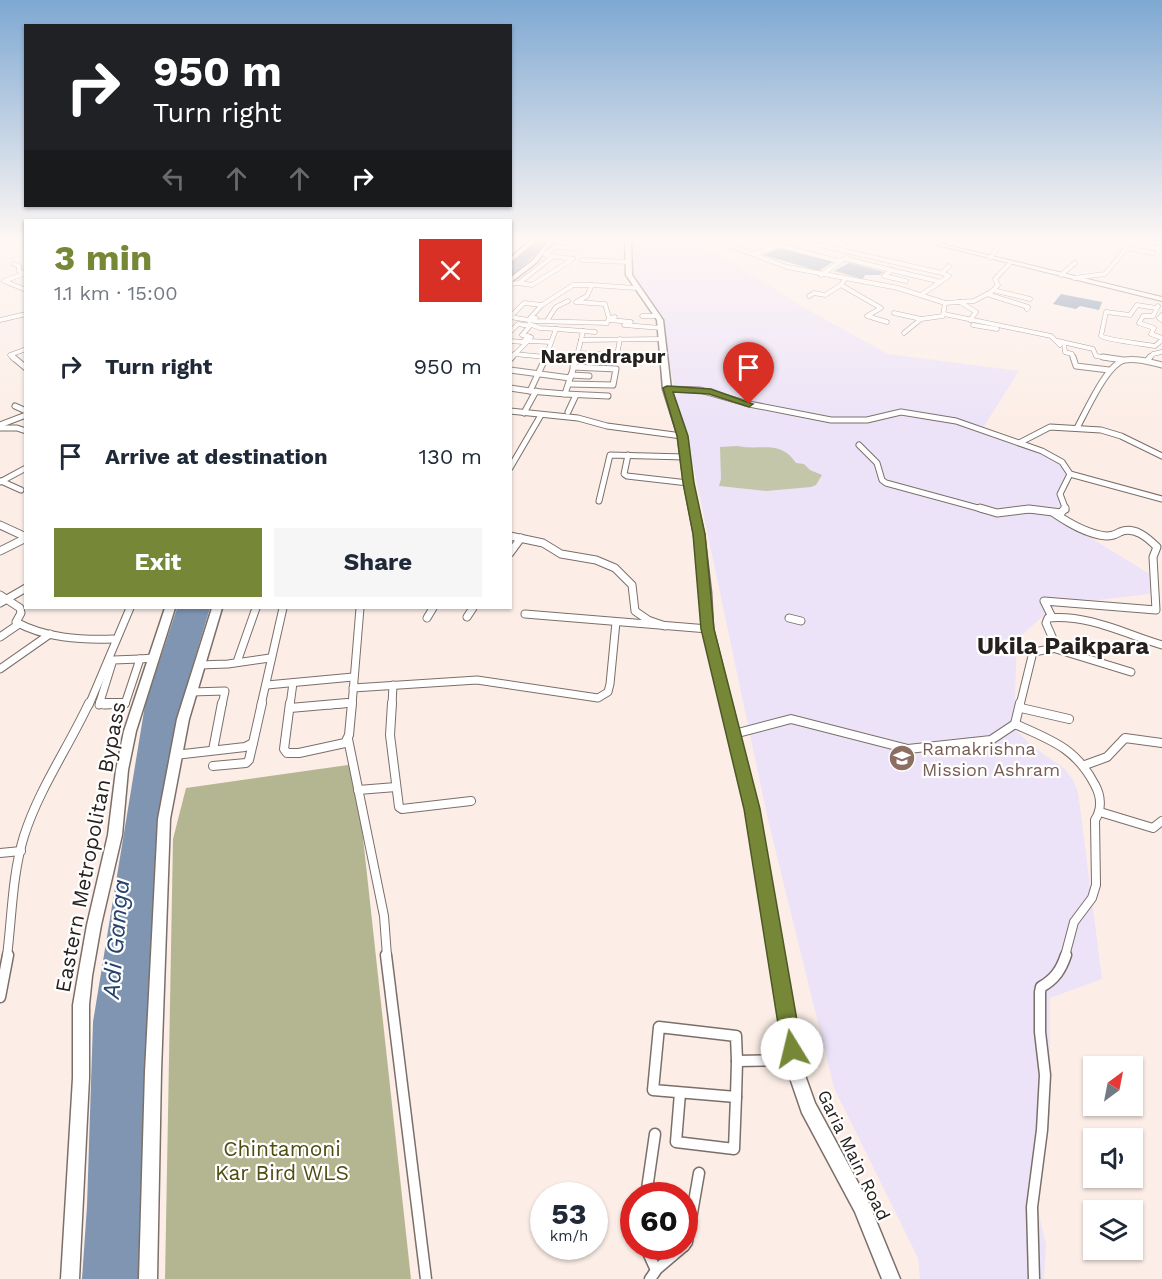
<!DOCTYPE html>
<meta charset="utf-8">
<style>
:root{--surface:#fff;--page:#f6f6f7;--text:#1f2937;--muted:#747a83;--accent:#768838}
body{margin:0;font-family:"Work Sans",sans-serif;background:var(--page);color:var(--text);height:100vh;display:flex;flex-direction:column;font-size:22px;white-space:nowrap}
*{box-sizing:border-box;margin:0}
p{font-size:20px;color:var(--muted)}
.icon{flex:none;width:33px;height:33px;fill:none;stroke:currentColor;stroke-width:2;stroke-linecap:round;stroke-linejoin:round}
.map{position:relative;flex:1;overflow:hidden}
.drawer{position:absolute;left:24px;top:219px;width:488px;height:390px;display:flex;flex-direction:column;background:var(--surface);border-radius:0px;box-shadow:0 2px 4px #0004}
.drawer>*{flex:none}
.banner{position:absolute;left:24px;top:24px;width:488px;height:183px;border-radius:0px;box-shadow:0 2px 4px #0004;background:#202124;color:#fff;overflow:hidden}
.needle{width:39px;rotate:32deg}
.fabs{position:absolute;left:1083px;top:1056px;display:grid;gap:12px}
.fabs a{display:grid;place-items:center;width:60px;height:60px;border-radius:0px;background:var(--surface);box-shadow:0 2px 4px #0004;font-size:30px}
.speed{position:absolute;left:530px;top:1182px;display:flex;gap:12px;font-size:30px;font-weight:700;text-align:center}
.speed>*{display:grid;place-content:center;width:78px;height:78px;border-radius:50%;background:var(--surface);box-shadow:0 2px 4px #0004;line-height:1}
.speed small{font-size:15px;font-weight:400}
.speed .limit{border:9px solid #d22;background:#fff;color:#111}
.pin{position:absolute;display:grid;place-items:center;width:51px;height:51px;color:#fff;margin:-62px -26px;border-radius:50% 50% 50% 0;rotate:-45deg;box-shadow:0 0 6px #0007}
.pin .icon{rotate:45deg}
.me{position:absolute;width:66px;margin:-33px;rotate:351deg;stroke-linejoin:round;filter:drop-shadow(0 0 4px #0008)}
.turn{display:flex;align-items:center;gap:21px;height:126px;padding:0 30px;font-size:27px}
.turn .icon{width:78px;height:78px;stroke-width:2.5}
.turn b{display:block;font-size:42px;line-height:51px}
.lanes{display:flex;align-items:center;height:57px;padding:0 30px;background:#0003;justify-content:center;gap:30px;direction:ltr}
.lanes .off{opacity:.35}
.round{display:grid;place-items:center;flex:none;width:63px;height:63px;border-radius:0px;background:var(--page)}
.head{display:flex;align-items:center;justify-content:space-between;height:102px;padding:0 30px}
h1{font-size:36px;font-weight:700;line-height:45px;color:var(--accent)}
.primary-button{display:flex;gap:12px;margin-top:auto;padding:12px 30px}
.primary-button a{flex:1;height:69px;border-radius:0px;background:var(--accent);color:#fff;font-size:24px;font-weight:700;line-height:69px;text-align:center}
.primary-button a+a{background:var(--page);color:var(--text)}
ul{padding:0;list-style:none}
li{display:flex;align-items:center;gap:18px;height:90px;padding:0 30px}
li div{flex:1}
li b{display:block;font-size:22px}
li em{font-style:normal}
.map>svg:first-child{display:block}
.education{fill:#ece3f8}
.green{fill:#c4c6aa}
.forest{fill:#b4b691}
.water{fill:#7f95b2}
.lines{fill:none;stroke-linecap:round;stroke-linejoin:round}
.minor-far4-casing{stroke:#7b6f69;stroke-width:5}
.minor-far3-casing{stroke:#7b6f69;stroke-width:7}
.minor-far2-casing{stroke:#7b6f69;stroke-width:9}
.minor-far1-casing{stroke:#7b6f69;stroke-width:10}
.minor-casing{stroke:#7b6f69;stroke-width:13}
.secondary-casing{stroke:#7b6f69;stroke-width:2}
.primary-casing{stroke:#7b6f69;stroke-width:3}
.minor-far4{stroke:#fff;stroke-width:4}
.minor-far3{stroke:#fff;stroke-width:5}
.minor-far2{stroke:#fff;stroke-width:7}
.minor-far1{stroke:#fff;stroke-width:8}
.minor{stroke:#fff;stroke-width:10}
.secondary{fill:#fff;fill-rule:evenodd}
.primary{fill:#fff;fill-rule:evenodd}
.route{fill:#768838;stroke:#4d5824;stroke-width:1.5}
.labels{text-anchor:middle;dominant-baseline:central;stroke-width:4.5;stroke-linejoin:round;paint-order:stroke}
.education-label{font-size:18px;fill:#785e54;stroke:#fff;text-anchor:start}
.street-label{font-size:18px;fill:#26211e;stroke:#fff}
.far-district-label{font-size:20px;font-weight:bold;fill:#26211e;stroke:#fff}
.near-street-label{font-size:21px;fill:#26211e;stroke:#fff}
.near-park-label{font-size:21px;fill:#4c4d0f;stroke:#fff}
.district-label{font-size:24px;font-weight:bold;fill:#26211e;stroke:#fff}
.near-water-label{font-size:24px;font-style:italic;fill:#23426c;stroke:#fff}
</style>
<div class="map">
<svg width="1162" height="1279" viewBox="0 0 1162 1279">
<rect width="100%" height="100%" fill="#fceee7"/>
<polygon class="education" points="631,240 701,240 712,250 806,309 888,354 1019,371 983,428 980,429 1059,462 1066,472 1058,518 1153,576 1150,594 1056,605 1017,639 1014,728 1032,746 1065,769 1073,780 1078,792 1102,979 1050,998 1050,1112 1038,1210 1046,1245 1044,1279 920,1279 918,1258 834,1088 768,820 688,441 690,438 689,434 683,431 663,330 631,272"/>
<path class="green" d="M738 446C760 451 780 439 796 463L804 464 810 470 822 475 816 485 811 487 766 491 719 486 721 479 720 447Z"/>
<polygon class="forest" points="355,764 411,1279 165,1279 173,839 186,788"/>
<g class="water">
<polygon points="537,240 550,240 510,278 510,263"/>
<polygon points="777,249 782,249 834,261 819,271 763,255"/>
<polygon points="849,263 884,272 880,275 865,275 863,279 834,271"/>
<polygon points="1061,294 1102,302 1099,310 1080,306 1076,309 1053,304"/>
<polygon points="177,608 210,608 182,701 157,827 144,1279 82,1279 87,1206 93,1022 145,705"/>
</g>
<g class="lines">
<defs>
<g id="minor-far4">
<polyline points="14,240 26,245"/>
<polyline points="715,240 787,267 898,288 945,303 974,301 991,292 998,285 995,279 1010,263"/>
<polyline points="747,240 770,248"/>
<polyline points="843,240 858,244"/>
<polyline points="1142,240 1162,244"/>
<polyline points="802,241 942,273 949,266"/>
<polyline points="933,244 938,240"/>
<polyline points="777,245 838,261 847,258"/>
<polyline points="870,245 885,240"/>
<polyline points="1126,248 1153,253"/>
<polyline points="755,254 785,243 805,241"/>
<polyline points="552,257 519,283 532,285 573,259"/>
<polyline points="990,258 1001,244"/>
<polyline points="573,259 545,255 554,247 575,248 578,240"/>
<polyline points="846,259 941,282"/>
<polyline points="582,260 628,262"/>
<polyline points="14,264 19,266 19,271 24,273"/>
<polyline points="892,270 884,276 906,281"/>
<polyline points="26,273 4,281 26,290"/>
<polyline points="821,275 841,261"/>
<polyline points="1061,275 1075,263"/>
<polyline points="1074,278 1105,274 1133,240"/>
<polyline points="845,279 841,285 881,308 867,316 887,322"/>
<polyline points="510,284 519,283"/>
<polygon points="573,285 592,285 587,296 576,302 605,304 609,318 607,323 535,321 510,317 524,303 542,305"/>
<polyline points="592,285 636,288"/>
<polyline points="993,290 1030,299"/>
<polyline points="987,294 1028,307 1027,309"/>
<polyline points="921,295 949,276 942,273"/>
<polyline points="809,296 814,293 825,295 841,285"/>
<polyline points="960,302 976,312 970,320"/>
<polyline points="1158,306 1153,316 1143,316 1139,323 1154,328 1151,334 1162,338"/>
<path d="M1156 308 1137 305 1130 315 1106 312 1101 336C1107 340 1144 344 1155 346L1162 340"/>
<polyline points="894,313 921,319"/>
<polyline points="944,314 1051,336 1060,345"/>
<polyline points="1162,315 1159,318 1162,320"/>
<polyline points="642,316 658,316"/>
<polyline points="536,318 530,318 542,305"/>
<polyline points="609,318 615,317"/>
<polyline points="548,319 556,307 568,301"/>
<polyline points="0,320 26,314"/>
<polyline points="610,320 631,322"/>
<polyline points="529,324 540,328 556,329"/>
<polyline points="624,325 661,328"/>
<polyline points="973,325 997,329"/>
<polyline points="583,331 595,332"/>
<polyline points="510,332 518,324 530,326 522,335 528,336 523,342 510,341"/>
<polyline points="904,333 921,319 943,316 945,303"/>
<polyline points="531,337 528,341 551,342"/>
<polyline points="581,340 662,339"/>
<polyline points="1058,341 1093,349 1096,356 1114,359"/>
<polyline points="1064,343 1065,352 1072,354 1074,359"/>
<polyline points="578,353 617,355 620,339"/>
<polyline points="514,354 546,357"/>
<polyline points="14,359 10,355 26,349"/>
<polyline points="510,359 528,341"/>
<polyline points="545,359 556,329 583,331 581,340"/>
<polyline points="576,359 581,340"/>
<polyline points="1149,359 1153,354 1162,352"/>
</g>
<g id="minor-far3">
<polyline points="13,357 26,368"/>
<polyline points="546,357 530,391 565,394 577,357"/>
<polyline points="1073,357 1076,366 1109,370"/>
<polyline points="1103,357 1123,360"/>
<polyline points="510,359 512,357"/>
<polyline points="1147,361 1150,357"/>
<polyline points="510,370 570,378"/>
<polyline points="571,375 589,376"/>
<polyline points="569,384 613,385 616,369 573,367"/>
<polyline points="510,388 530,391"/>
<polyline points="667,389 700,390 749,404 831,420 867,420 901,412 956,421 1042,451 1062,462 1070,474 1060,494 1066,510"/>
<polyline points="565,394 608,396"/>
<polyline points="15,406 26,411"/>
<polyline points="510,411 578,418 607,426 682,436"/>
<polyline points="568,412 576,395"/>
<polyline points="524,413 536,391"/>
<polyline points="0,425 26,415"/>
<polyline points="0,428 17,428 26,431"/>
<path d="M1077 428C1086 412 1107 363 1125 360 1137 358 1150 362 1162 365"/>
<polyline points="1021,442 1050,427 1101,430 1121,436 1162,456"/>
<polyline points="859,445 877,463 882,480 886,483 985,510"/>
<polyline points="628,455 624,474 627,476 688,483"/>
<polyline points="510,468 541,415"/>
<polyline points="1070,474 1162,499"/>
<polyline points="1,481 21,490"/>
<polyline points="0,482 26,468"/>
<polyline points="599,501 610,455 685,457"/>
<polyline points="1022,510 1036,510"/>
</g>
<g id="minor-far2">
<polyline points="980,508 997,513 1029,509 1061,513 1065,508"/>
<polyline points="0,525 26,537"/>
<polyline points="510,536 543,543 561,554 596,560 615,568 632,585 635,611 648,620 665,626"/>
<polyline points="0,551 26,538"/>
<polyline points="510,553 521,538"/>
<path d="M0 595 20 608 21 613 16 622C45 638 80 640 113 639"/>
<polyline points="0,603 26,588"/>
<polyline points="525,614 708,629"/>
<polyline points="467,617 473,608"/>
<path d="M1052 617 1044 601 1156 610 1153 557 1157 547C1147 537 1134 526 1120 532 1114 535 1112 536 1106 536 1087 534 1070 524 1054 513"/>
<polyline points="427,618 433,608"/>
<polyline points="789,618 801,621"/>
<polyline points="0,637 19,624"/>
<polyline points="1056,649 1131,672"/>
<polyline points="140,659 153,658"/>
<polyline points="237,662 256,608"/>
<polyline points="199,665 228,664 270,658"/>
<polyline points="0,669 50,634"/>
<polyline points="267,685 353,677"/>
<polyline points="353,688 477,680 598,698 608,692 610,684 616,622"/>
<polyline points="191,692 225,691 222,705"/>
<polyline points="89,705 130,608"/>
<polyline points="99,705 113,660 140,659"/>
<polyline points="104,705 125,704 140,659"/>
<polyline points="261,705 283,608"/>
<polyline points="290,705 293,683"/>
<polyline points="329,705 351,703"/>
<polyline points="352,705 360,608"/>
<polyline points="392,705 393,685"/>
<path d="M1020 705 1033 652 1057 648 1046 623 1048 618C1088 614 1125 634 1162 645"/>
</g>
<g id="minor-far1">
<polyline points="100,703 125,703"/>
<polyline points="290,703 284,749 287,753 299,753 345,743 349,735 352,703"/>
<polyline points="392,703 390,735 399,807 402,809 471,801"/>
<path d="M1020 703 1015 724C1051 740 1076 748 1095 785 1101 796 1102 809 1095 820L1096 885 1092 898 1074 922 1065 956"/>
<polyline points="290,708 347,703"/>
<polyline points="1021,708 1069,719"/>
<polyline points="734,734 791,719 908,749 991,740 1015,724"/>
<polyline points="348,739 384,916 387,956"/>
<polyline points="213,750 222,703"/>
<polyline points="175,755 245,747 253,743 262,703"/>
<polyline points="1085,765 1107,757 1125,738 1162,743"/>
<polyline points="213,766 246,763 249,760 253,743"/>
<polyline points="358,790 396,787"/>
<polyline points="1100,812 1153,828 1162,821"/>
<polyline points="0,853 21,851"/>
<path d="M7 956C12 917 12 875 24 836 39 789 68 748 89 703"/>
</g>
<g id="minor">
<polyline points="386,955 426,1279"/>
<polyline points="0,997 8,955"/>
<polyline points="680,1093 676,1142 734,1149 736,1097 653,1090 659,1027 736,1036 737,1061 795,1060"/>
<polyline points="736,1097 737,1061"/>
<polyline points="646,1196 655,1134"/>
<polyline points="645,1246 655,1268"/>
<polyline points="684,1246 687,1242 699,1173"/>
<polyline points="650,1279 657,1269 684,1246"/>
<path d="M1034 1279 1032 1207 1042 1130 1045 1075 1040 1032V992L1041 987C1055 979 1061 970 1066 955"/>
</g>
<polygon id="secondary" points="917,240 926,240 1162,297 1162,301"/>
<g id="primary">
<polygon points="531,240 537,240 510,263 510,258"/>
<polygon points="549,240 554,240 537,262 510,283 510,278 533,260"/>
<polygon points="625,240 631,240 632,275 663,320 671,389 686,436 692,483 704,534 711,593 713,629 758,809 806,1078 815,1103 868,1201 900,1279 882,1279 855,1212 802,1113 790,1078 746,809 703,629 701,593 694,534 684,483 678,436 663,389 657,320 626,275"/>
<polygon points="165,608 175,608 136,731 128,770 122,835 101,925 92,976 89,1005 89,1078 79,1279 61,1279 73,1078 73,1005 78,976 87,925 108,835 116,770 124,731"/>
<polygon points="212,608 222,608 189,719 170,819 161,1072 157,1279 139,1279 145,1072 158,819 177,719"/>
</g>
</defs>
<use href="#minor-far4" class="minor-far4-casing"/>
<use href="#minor-far3" class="minor-far3-casing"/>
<use href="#minor-far2" class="minor-far2-casing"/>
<use href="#minor-far1" class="minor-far1-casing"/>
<use href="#minor" class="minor-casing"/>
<use href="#secondary" class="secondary-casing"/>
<use href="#primary" class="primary-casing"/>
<use href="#minor-far4" class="minor-far4"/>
<use href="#minor-far3" class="minor-far3"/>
<use href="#minor-far2" class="minor-far2"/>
<use href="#minor-far1" class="minor-far1"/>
<use href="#minor" class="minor"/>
<use href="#secondary" class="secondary"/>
<use href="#primary" class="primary"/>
</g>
<linearGradient id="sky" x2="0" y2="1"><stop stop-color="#7ea8d2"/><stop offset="0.57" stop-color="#fef7f4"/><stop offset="1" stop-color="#fef7f4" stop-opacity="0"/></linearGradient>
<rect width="1162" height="420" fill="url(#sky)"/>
<polygon class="route" points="667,386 711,389 753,404 749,407 709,394 673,392 688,436 694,483 705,534 714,629 760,809 802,1049 799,1057 792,1060 785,1057 782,1049 744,809 701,629 693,534 683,483 677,436 663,388"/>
<defs>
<symbol id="school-disc" viewBox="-11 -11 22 22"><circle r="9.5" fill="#8d6e63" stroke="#fff"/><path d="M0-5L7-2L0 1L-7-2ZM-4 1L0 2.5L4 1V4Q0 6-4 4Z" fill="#fff"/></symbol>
</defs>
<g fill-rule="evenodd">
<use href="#school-disc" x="887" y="743" width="30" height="30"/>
</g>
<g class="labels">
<g class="education-label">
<text x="922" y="748">Ramakrishna<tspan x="922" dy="21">Mission Ashram</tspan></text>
</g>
<g class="street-label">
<text transform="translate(854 1155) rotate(64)">Garia Main Road</text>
</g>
<g class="far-district-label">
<text x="603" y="356">Narendrapur</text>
</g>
<g class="near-street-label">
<text transform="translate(90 847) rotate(-79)">Eastern Metropolitan Bypass</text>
</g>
<g class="near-park-label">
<text x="282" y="1148">Chintamoni<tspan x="282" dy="24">Kar Bird WLS</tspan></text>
</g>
<g class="district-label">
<text x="1063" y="646">Ukila Paikpara</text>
</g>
<g class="near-water-label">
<text transform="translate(116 939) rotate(-85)">Adi Ganga</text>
</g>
</g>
</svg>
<div class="fabs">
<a><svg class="needle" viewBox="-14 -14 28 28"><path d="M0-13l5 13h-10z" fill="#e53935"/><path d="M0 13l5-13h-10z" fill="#747a83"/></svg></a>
<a><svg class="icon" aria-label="sound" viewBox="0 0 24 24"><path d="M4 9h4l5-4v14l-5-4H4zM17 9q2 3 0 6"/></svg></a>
<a><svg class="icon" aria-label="layers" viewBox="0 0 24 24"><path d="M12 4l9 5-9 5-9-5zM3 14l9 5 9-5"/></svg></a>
</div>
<div class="speed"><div>53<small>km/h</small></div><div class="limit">60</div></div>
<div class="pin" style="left:749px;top:404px;background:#d93025"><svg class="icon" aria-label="arrive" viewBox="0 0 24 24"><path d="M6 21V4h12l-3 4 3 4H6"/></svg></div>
<svg class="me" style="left:792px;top:1049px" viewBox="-20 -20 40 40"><circle r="19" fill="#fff"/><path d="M0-13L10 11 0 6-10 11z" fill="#768838"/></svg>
<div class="banner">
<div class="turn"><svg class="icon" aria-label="right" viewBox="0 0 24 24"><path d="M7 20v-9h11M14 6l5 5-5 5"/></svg><div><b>950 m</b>Turn right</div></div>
<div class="lanes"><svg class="icon off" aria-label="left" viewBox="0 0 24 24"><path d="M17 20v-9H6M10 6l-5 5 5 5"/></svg><svg class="icon off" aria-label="ahead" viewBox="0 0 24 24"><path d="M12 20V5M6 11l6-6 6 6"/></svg><svg class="icon off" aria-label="ahead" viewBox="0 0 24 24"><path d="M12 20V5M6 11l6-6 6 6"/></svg><svg class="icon" aria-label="right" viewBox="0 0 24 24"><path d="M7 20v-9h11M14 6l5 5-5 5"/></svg></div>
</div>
<section class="drawer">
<div class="head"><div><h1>3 min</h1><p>1.1 km · 15:00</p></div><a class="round" style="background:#d93025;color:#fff"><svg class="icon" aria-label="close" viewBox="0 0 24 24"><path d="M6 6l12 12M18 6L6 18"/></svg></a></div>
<ul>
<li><svg class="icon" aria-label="right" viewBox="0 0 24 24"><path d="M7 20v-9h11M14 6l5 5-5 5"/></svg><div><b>Turn right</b></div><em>950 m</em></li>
<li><svg class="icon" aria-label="arrive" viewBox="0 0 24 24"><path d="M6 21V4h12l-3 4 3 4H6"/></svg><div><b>Arrive at destination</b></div><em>130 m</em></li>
</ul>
<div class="primary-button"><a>Exit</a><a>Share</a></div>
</section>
</div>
